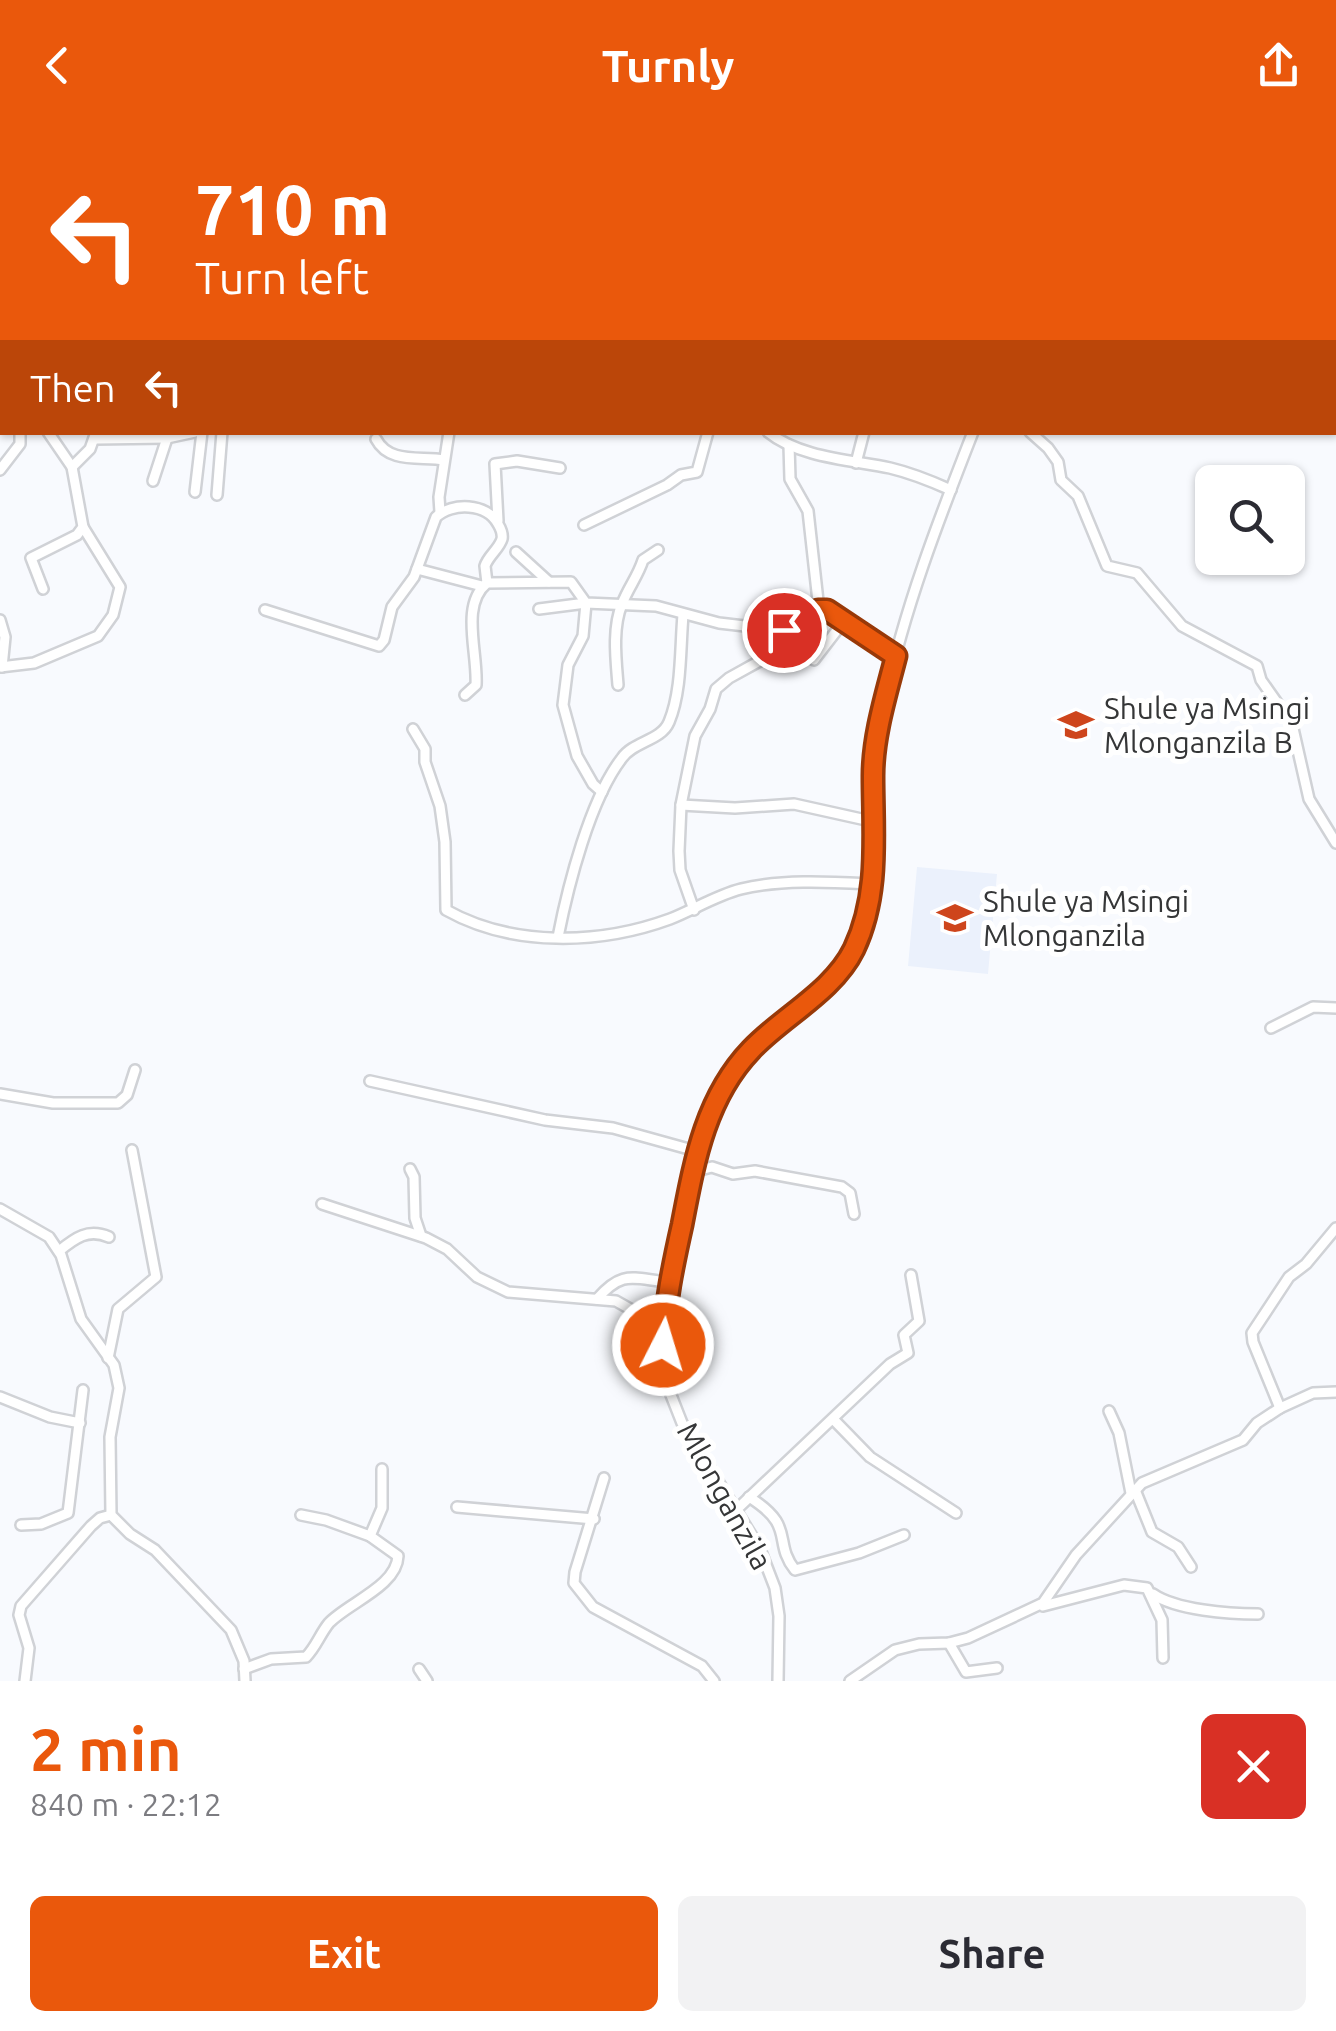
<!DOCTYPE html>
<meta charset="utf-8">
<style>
:root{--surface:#fff;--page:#f2f2f3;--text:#2b2b33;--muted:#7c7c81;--accent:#ea580c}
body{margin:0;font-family:Ubuntu,sans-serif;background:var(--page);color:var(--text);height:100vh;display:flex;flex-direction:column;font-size:38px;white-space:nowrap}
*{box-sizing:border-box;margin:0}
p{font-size:32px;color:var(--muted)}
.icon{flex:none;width:55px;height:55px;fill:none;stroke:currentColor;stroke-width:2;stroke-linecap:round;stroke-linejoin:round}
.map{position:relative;height:1551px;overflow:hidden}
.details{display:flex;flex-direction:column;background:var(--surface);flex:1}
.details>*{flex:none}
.banner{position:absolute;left:0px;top:0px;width:1338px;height:305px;box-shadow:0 2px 8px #0004;background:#ea580c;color:#fff;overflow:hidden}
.fabs{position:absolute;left:1195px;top:335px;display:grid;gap:20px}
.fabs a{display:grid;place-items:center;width:110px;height:110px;border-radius:15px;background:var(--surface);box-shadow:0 2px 8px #0004;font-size:50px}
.pin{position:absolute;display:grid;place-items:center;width:85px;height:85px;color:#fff;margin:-42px;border:5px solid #fff;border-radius:50%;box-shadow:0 2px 10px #0007}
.me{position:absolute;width:110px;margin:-55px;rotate:5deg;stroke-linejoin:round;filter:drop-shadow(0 0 8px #0008)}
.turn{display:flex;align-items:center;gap:35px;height:210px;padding:0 30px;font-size:45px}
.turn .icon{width:130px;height:130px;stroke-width:2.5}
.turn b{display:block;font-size:70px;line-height:85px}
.then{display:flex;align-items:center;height:95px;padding:0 30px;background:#0003;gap:20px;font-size:38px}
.round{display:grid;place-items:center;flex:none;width:105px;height:105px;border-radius:15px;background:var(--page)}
.headline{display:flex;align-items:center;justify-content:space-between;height:170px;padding:0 30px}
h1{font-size:60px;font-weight:600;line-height:75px;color:var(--accent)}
.button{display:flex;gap:20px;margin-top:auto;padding:20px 30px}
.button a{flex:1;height:115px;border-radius:15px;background:var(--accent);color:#fff;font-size:40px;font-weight:600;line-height:115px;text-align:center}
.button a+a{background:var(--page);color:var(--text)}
header{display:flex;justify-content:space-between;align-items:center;height:130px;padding:0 30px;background:var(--accent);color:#fff;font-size:45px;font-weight:600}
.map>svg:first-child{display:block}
.built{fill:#ebf1fc}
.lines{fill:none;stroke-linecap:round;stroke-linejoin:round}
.minor-casing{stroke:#d0d2d6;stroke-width:14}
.minor{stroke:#fff;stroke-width:9}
.route-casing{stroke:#983908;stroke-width:25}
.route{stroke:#ea580c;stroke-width:18}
.labels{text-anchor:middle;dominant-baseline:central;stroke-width:10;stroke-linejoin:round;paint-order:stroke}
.poi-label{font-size:30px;fill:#353637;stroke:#fff;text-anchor:start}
.street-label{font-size:30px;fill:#353637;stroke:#fff}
</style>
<header><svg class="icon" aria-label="back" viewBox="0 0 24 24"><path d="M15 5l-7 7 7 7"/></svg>Turnly<svg class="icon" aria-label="share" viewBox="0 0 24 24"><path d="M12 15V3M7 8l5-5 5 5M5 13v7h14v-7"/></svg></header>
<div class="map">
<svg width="1336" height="1551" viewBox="0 0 1336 1551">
<rect width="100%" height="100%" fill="#f8fafe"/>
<polygon class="built" points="917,737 997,744 988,844 908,836"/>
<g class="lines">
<defs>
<g id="minor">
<polyline points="518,0 520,2"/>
<polyline points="723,0 730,2"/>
<polyline points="967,0 968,2"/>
<polyline points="226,2 230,0"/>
<polyline points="388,2 391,0"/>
<polyline points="612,2 613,0"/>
<polyline points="758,2 759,0"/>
<polyline points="923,2 925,0"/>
<polyline points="1050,2 1050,0"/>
<polyline points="0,133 2,131"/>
<polyline points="0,276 2,278"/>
<path d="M768 302C800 328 852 330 890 338 911 343 931 351 951 360"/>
<polyline points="1030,302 1048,318 1058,332 1061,350 1078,366 1107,436 1137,443 1182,496 1257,536 1261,550 1292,594 1309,669 1336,713"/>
<polyline points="96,309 167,308 195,302"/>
<path d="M376 309C389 334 420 326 444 330"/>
<polyline points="789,315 790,349 808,381 819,480"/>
<polyline points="856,333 864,302"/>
<polyline points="72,337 90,319 96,302"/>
<polyline points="0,340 20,314 20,302"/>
<polyline points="153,351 168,305"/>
<polyline points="195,362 202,302"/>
<polyline points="217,365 222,302"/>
<polyline points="440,382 439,367 449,302"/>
<polyline points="498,391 495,334 517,331 560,338"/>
<polyline points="584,395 667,355 681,345 697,342 708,302"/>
<polyline points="516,422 549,452"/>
<polyline points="417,439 482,456"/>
<polyline points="43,459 31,428 77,405 83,397 72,337 48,302"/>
<polyline points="539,479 586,473 583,506 568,535 563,575 577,626 593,654 602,662"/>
<path d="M265 480 379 516 384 510 392 477 414 447 436 387C452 372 487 373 498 394 501 399 503 404 502 409 499 419 488 426 485 436L487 453"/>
<polyline points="0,490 5,507 2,537"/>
<polyline points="814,530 844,491"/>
<polyline points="0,537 34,533 98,506 113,485 120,457 83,397"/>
<path d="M618 555C616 530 612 498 622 474 628 458 638 446 643 430L658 420"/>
<path d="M465 565 476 555C478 522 460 475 487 453L571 452 586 473 656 476 719 493 804 503"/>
<path d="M413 599 425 619V632L440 676 445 712 446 780C512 817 599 815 670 789 693 780 717 765 741 759 782 749 831 752 872 754"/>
<polyline points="681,675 735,678 794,674 875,692"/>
<polyline points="694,780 680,740 679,721 681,675 695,606 710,579 716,559 729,548 785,517 804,503 819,480 827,480 896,526"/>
<path d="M558 807C568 756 590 669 622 628 634 611 661 611 669 592 682 561 680 519 683 485"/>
<polyline points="1271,898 1313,877 1336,878"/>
<polyline points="370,951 545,990 613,998 696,1021"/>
<polyline points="0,964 53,973 118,973 127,965 135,940"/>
<polyline points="410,1039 414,1047 415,1088 421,1106"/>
<polyline points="692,1042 712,1037 733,1044 755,1041 842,1057 850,1063 854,1084"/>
<polyline points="322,1074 426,1108 447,1119 477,1147 508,1162 616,1171 632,1180 663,1215"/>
<polyline points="0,1079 49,1107 61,1125 81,1189 114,1235 119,1258 110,1307 111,1385 130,1404 155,1420 231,1500 244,1531 245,1551"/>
<path d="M59 1121C75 1108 88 1098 109 1107"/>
<path d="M597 1169C623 1139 633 1149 669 1152"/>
<polyline points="108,1228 118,1179 156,1147 132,1020"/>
<polyline points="0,1267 50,1287 80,1293"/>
<polyline points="1280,1278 1253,1212 1252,1203 1289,1147 1306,1134 1336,1098"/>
<polyline points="1109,1281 1119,1303 1131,1363"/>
<polyline points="833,1289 870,1327 956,1383"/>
<polyline points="604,1348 575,1442 574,1453 593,1477 702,1536 714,1551"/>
<polyline points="1135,1360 1152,1402 1178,1417 1191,1437"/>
<path d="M749 1367C797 1397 772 1411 795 1440L859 1423 904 1405"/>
<polyline points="457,1377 594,1389"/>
<polyline points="736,1380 890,1234 908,1223 904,1205 919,1191 911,1145"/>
<polyline points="301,1385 326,1390 370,1406"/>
<polyline points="21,1395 41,1394 68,1383 83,1260"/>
<path d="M1153 1464C1176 1480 1229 1484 1258 1484"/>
<polyline points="1043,1476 1124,1455 1147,1458 1162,1490 1163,1528"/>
<polyline points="949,1513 966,1542 997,1538"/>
<path d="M244 1539 271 1529 306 1527C316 1517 320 1504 329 1493 348 1473 397 1456 398 1426L370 1406 382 1378V1339"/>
<polyline points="419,1539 427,1551"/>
<polyline points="25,1551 29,1518 19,1485 21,1476 91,1396 100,1388 111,1385"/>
<path d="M778 1551 779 1486 775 1458 760 1419 682 1293 669 1260 665 1235 666 1172 696 1021 719 963 751 920 841 837C884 781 872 710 872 645 873 620 879 595 885 570 904 479 939 389 973 302"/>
<polyline points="850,1551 895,1520 919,1514 949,1513 968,1508 1043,1473 1076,1425 1142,1353 1243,1310 1257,1293 1280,1278 1313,1263 1336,1262"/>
</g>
</defs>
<use href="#minor" class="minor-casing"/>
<use href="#minor" class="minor"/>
</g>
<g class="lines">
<defs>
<path id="route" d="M663 1215C665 1174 673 1135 682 1095 694 1033 705 968 751 920 783 886 833 862 854 819 880 764 873 705 873 646 873 606 886 565 896 526L827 480H818L804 503 784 500"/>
</defs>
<use href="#route" class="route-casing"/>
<use href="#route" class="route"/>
</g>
<defs>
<symbol id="school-bare" viewBox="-9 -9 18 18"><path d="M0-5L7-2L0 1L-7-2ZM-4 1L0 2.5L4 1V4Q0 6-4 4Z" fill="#ce451c" stroke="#fff" stroke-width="2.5" paint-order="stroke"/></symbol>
</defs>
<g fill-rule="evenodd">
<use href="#school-bare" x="1051" y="570" width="50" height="50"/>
<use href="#school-bare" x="930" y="763" width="50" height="50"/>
</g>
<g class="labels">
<g class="poi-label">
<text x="1104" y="578">Shule ya Msingi<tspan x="1104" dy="34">Mlonganzila B</tspan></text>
<text x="983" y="771">Shule ya Msingi<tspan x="983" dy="34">Mlonganzila</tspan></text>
</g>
<g class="street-label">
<text transform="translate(725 1366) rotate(61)">Mlonganzila</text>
</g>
</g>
</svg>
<div class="fabs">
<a><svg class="icon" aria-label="search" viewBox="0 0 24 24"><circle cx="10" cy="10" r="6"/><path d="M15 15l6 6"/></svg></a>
</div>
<div class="pin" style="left:784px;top:500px;background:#d93025"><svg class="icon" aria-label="arrive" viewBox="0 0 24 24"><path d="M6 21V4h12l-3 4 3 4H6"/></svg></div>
<svg class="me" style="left:663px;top:1215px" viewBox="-20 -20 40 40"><circle r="17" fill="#ea580c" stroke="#fff" stroke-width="3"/><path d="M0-11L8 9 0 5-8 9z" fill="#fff"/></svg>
<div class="banner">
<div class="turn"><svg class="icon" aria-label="left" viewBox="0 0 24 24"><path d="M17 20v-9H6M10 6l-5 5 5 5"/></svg><div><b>710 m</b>Turn left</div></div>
<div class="then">Then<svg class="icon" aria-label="left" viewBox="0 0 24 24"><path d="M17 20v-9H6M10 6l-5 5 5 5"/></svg></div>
</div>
</div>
<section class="details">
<div class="headline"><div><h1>2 min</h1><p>840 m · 22:12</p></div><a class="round" style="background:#d93025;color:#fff"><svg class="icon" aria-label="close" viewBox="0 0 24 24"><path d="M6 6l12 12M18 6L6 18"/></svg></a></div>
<div class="button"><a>Exit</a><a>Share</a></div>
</section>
